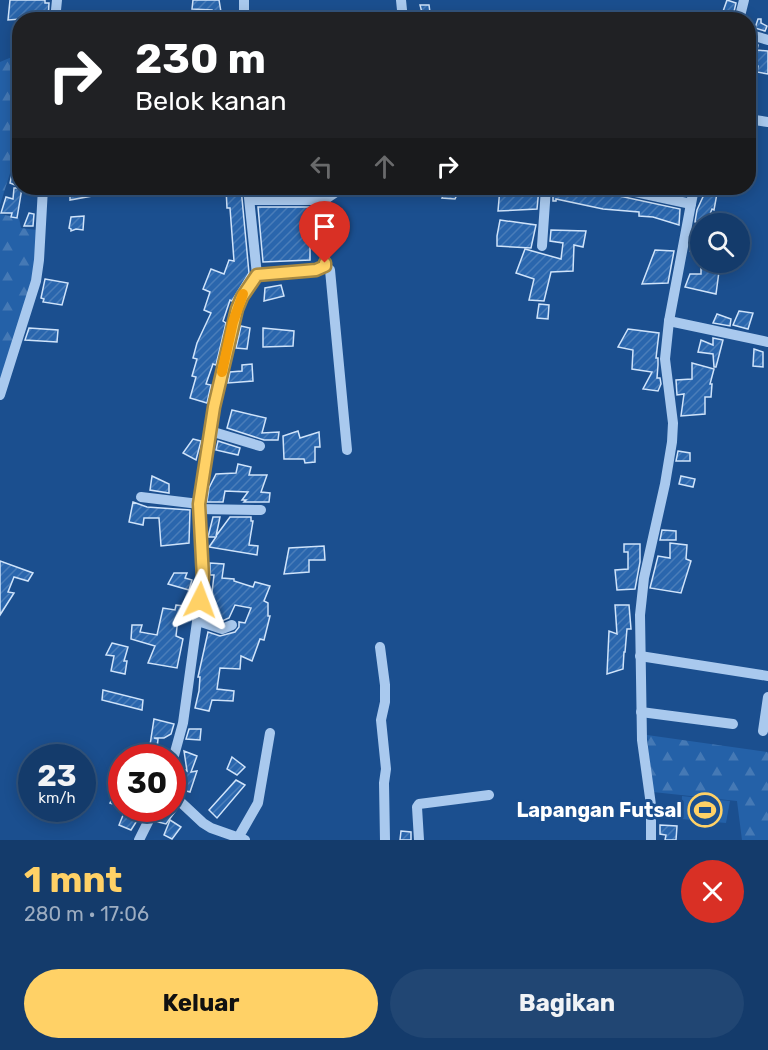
<!DOCTYPE html>
<html lang="id">
<meta charset="utf-8">
<style>
:root{--surface:#143b6b;--page:#214673;--text:#f1f3f6;--muted:#9dadc1;--line:#33557e;--accent:#ffd166}
body{margin:0;font-family:Rubik,sans-serif;background:var(--page);color:var(--text);height:100vh;display:flex;flex-direction:column;font-size:22px;white-space:nowrap}
*{box-sizing:border-box;margin:0}
p{font-size:20px;color:var(--muted)}
.icon{flex:none;width:33px;height:33px;fill:none;stroke:currentColor;stroke-width:2;stroke-linecap:round;stroke-linejoin:round}
.map{position:relative;height:840px;overflow:hidden}
.side{display:flex;flex-direction:column;background:var(--surface);flex:1}
.side>*{flex:none}
.top-card{position:absolute;left:12px;top:12px;width:744px;height:183px;border-radius:24px;box-shadow:0 3px 15px #0003,0 0 0 2px var(--line);background:#202124;color:#fff;overflow:hidden}
.tools{position:absolute;left:690px;top:213px;display:grid;gap:12px}
.tools a{display:grid;place-items:center;width:60px;height:60px;border-radius:50%;background:var(--surface);box-shadow:0 3px 15px #0003,0 0 0 2px var(--line);font-size:30px}
.speed{position:absolute;left:18px;top:744px;display:flex;gap:12px;font-size:30px;font-weight:700;text-align:center}
.speed>*{display:grid;place-content:center;width:78px;height:78px;border-radius:50%;background:var(--surface);box-shadow:0 3px 15px #0003,0 0 0 2px var(--line);line-height:1}
.speed small{font-size:15px;font-weight:400}
.speed .limit{border:9px solid #d22;background:#fff;color:#111}
.pin{position:absolute;display:grid;place-items:center;width:51px;height:51px;color:#fff;margin:-62px -26px;border-radius:50% 50% 50% 0;rotate:-45deg;box-shadow:0 0 6px #0007}
.pin .icon{rotate:45deg}
.me{position:absolute;width:66px;margin:-33px;rotate:3deg;stroke-linejoin:round;filter:drop-shadow(0 0 4px #0008)}
.turn{display:flex;align-items:center;gap:21px;height:126px;padding:0 24px;font-size:27px}
.turn .icon{width:78px;height:78px;stroke-width:2.5}
.turn b{display:block;font-size:42px;line-height:51px}
.lanes{display:flex;align-items:center;height:57px;padding:0 24px;background:#0003;justify-content:center;gap:30px;direction:ltr}
.lanes .off{opacity:.35}
.round{display:grid;place-items:center;flex:none;width:63px;height:63px;border-radius:32px;background:var(--page)}
.summary{display:flex;align-items:center;justify-content:space-between;height:102px;padding:0 24px}
h1{font-size:36px;font-weight:700;line-height:45px;color:var(--accent)}
.primary-button{display:flex;gap:12px;margin-top:auto;padding:12px 24px}
.primary-button a{flex:1;height:69px;border-radius:36px;background:var(--accent);color:#111;font-size:24px;font-weight:700;line-height:69px;text-align:center}
.primary-button a+a{background:var(--page);color:var(--text)}
.map>svg:first-child{display:block}
.forest{fill:url(#forest-firs)}
.pitch{fill:#2461a8}
.building{fill:url(#building-hatch);stroke:#cfe3fa;stroke-width:1.5}
.lines{fill:none;stroke-linecap:round;stroke-linejoin:round}
.minor{stroke:#a9c9ee;stroke-width:10}
.route-casing{stroke:#a68842;stroke-width:15}
.route{stroke:#ffd166;stroke-width:10}
.slow{stroke:#f59e0b;stroke-width:10}
.labels{text-anchor:middle;dominant-baseline:central;stroke-width:6;stroke-linejoin:round;paint-order:stroke}
.poi-label{font-size:20px;font-weight:bold;fill:#fff;stroke:#1b4f8f;text-anchor:end}
</style>
<div class="map">
<svg width="768" height="840" viewBox="0 0 768 840">
<defs>
<pattern id="forest-firs" width="22" height="20" patternUnits="userSpaceOnUse" patternTransform="scale(1.5)"><rect width="22" height="20" fill="#2461a8"/><path d="M5 1l3.5 6h-7zM16 11l3.5 6h-7z" fill="#4579b5"/></pattern>
<pattern id="building-hatch" width="6" height="6" patternUnits="userSpaceOnUse" patternTransform="scale(1.5)"><rect width="6" height="6" fill="#2a66ad"/><path d="M-1 1l2-2M0 6l6-6M5 7l2-2" fill="none" stroke="#4a7db9"/></pattern>
</defs>
<rect width="100%" height="100%" fill="#1b4f8f"/>
<g class="forest">
<polygon points="19,54 19,142 12,142 11,170 0,205 0,62"/>
<polygon points="0,214 19,218 21,228 37,230 37,272 0,381"/>
<polygon points="647,735 768,752 768,840 742,840 737,801 653,792"/>
</g>
<polygon class="pitch" points="682,796 730,801 726,823 681,819"/>
<g class="building">
<polygon points="10,0 45,0 45,3 49,3 48,20 35,18 8,20"/>
<polygon points="193,0 219,0 221,12 212,13 212,10 192,9"/>
<polygon points="727,0 736,3 732,20 720,20"/>
<polygon points="420,5 429,5 431,20 424,20"/>
<polygon points="758,19 761,19 761,23 767,26 765,31 755,28"/>
<polygon points="748,42 758,45 757,50 768,51 768,74 757,72 758,66 748,64"/>
<polygon points="12,174 20,177 20,187 10,183"/>
<polygon points="14,188 22,188 17,218 11,217 12,213 1,213 6,197 13,199"/>
<polygon points="70,188 93,188 92,196 70,200"/>
<polygon points="226,188 241,188 249,273 232,301 230,300 223,321 226,323 216,365 213,364 206,384 211,385 207,403 190,398 196,377 192,376 197,359 193,358 197,343 211,313 204,310 210,292 203,289 211,269 224,274 229,260 234,261 230,208 227,208"/>
<polygon points="255,188 286,188 286,192 256,192"/>
<polygon points="300,188 321,188 321,192 301,192"/>
<polygon points="447,188 460,188 455,199 442,198"/>
<polygon points="500,188 539,188 537,209 498,211"/>
<polygon points="553,188 594,188 593,191 611,192 615,195 680,209 679,225 653,217 639,216 639,212 603,209 556,199 556,201 553,201"/>
<polygon points="653,188 686,188 685,195"/>
<polygon points="707,188 718,188 714,210 712,209 706,224 695,222 697,210"/>
<polygon points="258,207 317,207 317,241 310,242 310,260 263,262"/>
<polygon points="29,213 34,214 33,226 24,226"/>
<polygon points="84,216 83,230 76,229 71,231 71,229 69,228 71,217"/>
<polygon points="500,220 536,225 531,248 497,246 497,236"/>
<polygon points="551,230 586,231 583,247 574,245 573,271 551,272 544,301 529,300 534,279 516,273 525,249 561,259 563,243 550,241"/>
<polygon points="700,238 700,253 690,251 692,239"/>
<polygon points="655,250 674,251 668,283 642,284"/>
<polygon points="701,262 720,264 716,294 685,287 690,274 701,274"/>
<polygon points="45,279 68,283 62,305 43,302 44,299 41,298"/>
<polygon points="281,285 284,296 264,301 265,288"/>
<polygon points="539,304 549,305 548,319 537,318"/>
<polygon points="739,311 753,313 748,329 733,325"/>
<polygon points="717,314 731,319 730,326 713,323"/>
<polygon points="241,326 250,328 247,349 236,348"/>
<polygon points="29,328 58,330 57,342 25,340"/>
<polygon points="263,328 294,331 293,346 263,347"/>
<polygon points="628,329 659,333 656,358 658,358 658,365 657,378 660,378 661,384 658,391 643,389 652,372 632,369 633,350 618,347"/>
<polygon points="713,338 723,340 716,367 714,367 713,354 698,352 701,340 713,345"/>
<polygon points="754,349 763,352 763,367 753,366"/>
<polygon points="692,363 714,369 710,384 712,384 711,397 705,397 705,414 681,416 684,394 677,395 676,380 692,379"/>
<polygon points="252,364 253,381 228,383 230,372 242,371 242,365"/>
<polygon points="232,410 266,418 262,433 279,432 278,440 264,440 227,428"/>
<polygon points="298,431 300,438 319,432 320,447 315,447 315,462 305,463 304,459 284,459 283,436"/>
<polygon points="193,439 201,441 196,460 183,453"/>
<polygon points="218,441 240,448 238,455 216,450"/>
<polygon points="678,451 690,453 690,461 676,461"/>
<polygon points="238,464 251,467 249,475 267,475 261,492 270,493 269,502 244,502 246,500 242,500 248,492 225,491 223,502 207,502 209,488 216,474 236,473"/>
<polygon points="152,476 169,484 169,493 150,490"/>
<polygon points="681,476 695,479 693,487 679,484"/>
<polygon points="133,502 147,507 190,510 189,543 161,546 159,518 144,518 143,525 129,522"/>
<polygon points="213,517 220,517 216,536 230,517 251,517 251,521 253,521 249,545 258,546 257,555 209,547 216,537 208,537"/>
<polygon points="662,530 676,531 676,540 660,540"/>
<polygon points="670,543 687,545 686,559 691,561 681,593 650,588 658,556 670,558"/>
<polygon points="624,544 640,544 640,562 635,589 617,590 615,570 628,569 628,552 624,552"/>
<polygon points="324,546 325,560 309,560 309,572 284,574 289,548"/>
<polygon points="0,561 33,573 28,581 14,577 8,592 14,593 0,615"/>
<polygon points="210,563 224,564 222,578 234,579 234,581 253,587 255,582 270,586 264,601 268,603 268,616 270,616 264,640 260,639 252,661 241,656 240,669 220,668 217,689 234,691 233,701 212,700 209,711 195,708 199,691 200,677 198,677 208,632 220,636 235,632 239,627 239,622 245,623 251,608 235,605 229,618 222,621 212,618 214,610 206,608 208,600 211,601 214,575 210,575"/>
<polygon points="174,573 187,573 185,578 192,580 189,590 168,584"/>
<polygon points="176,605 191,607 190,620 178,618 176,636 183,639 177,668 148,663 155,646 131,639 132,625 142,625 140,632 157,635 163,608 175,610"/>
<polygon points="615,605 629,605 631,629 627,629 625,652 624,652 623,669 607,674 609,631 617,634"/>
<polygon points="112,643 128,647 124,661 127,661 125,674 111,671 114,656 106,655"/>
<polygon points="103,690 143,700 142,710 102,700"/>
<polygon points="154,719 174,724 171,734 164,738 154,738 158,739 156,758 148,758"/>
<polygon points="189,729 201,729 200,740 186,739"/>
<polygon points="184,751 197,756 191,772 197,771 190,792 176,788 179,783 175,779 179,766 187,771"/>
<polygon points="232,757 245,767 237,775 227,769"/>
<polygon points="122,778 122,807 110,803"/>
<polygon points="236,780 245,785 217,818 209,810"/>
<polygon points="126,808 145,808 131,830 119,825"/>
<polygon points="162,808 177,809 166,824 158,822"/>
<polygon points="170,820 181,827 172,839 164,835"/>
<polygon points="660,825 677,826 676,840 665,840 666,835 660,834"/>
<polygon points="401,831 411,832 411,840 400,840"/>
</g>
<g class="lines">
<g class="minor">
<polyline points="401,0 403,20"/>
<polyline points="676,19 677,20"/>
<polyline points="55,20 57,0"/>
<polyline points="244,20 244,0"/>
<polyline points="739,20 744,0"/>
<polyline points="748,34 768,40"/>
<polyline points="748,119 768,122"/>
<polyline points="293,188 294,200"/>
<polyline points="617,188 691,204"/>
<polyline points="250,200 324,200"/>
<polyline points="542,246 546,188"/>
<polyline points="325,266 330,270 347,450"/>
<polyline points="257,275 316,270 325,266 324,200 342,188"/>
<polyline points="669,321 768,342"/>
<polyline points="0,395 36,281 39,260 43,188"/>
<polyline points="210,431 260,446"/>
<polyline points="141,497 199,504"/>
<polyline points="198,509 261,510"/>
<polyline points="198,621 222,629 232,625"/>
<polyline points="380,647 385,685 385,702 381,720 386,769 384,783 385,840"/>
<polyline points="640,656 768,676"/>
<polyline points="641,712 733,724"/>
<polyline points="763,731 768,697"/>
<polyline points="172,763 183,723 203,578 199,504 214,407 237,309 242,297 257,275 248,188"/>
<polyline points="172,794 203,823 211,828 245,840"/>
<polyline points="238,838 258,803 270,733"/>
<polyline points="139,840 155,808"/>
<polyline points="419,840 417,807 419,804 489,795"/>
<polyline points="651,840 651,805 642,740 640,615 644,578 665,484 672,442 673,423 665,359 669,321 694,188"/>
</g>
</g>
<g class="lines">
<defs>
<polyline id="route" points="200,600 203,578 199,504 214,407 237,309 242,297 257,275 316,270 325,266 325,263"/>
</defs>
<use href="#route" class="route-casing"/>
<use href="#route" class="route"/>
<polyline class="slow" points="222,372 233,322 243,294"/>
</g>
<defs>
<symbol id="stadium-ring" viewBox="-11 -11 22 22"><circle r="9.5" fill="#1b4f8f" stroke="#ffd166" stroke-width="1.5"/><path d="M0-5a6.5 5 0 1 0 0 10a6.5 5 0 1 0 0-10ZM-3.5-1.8h7v3.6h-7Z" fill="#ffd166"/></symbol>
</defs>
<g fill-rule="evenodd">
<use href="#stadium-ring" x="686" y="791" width="38" height="38"/>
</g>
<g class="labels">
<g class="poi-label">
<text x="682" y="810">Lapangan Futsal</text>
</g>
</g>
</svg>
<div class="tools">
<a><svg class="icon" aria-label="search" viewBox="0 0 24 24"><circle cx="10" cy="10" r="6"/><path d="M15 15l6 6"/></svg></a>
</div>
<div class="speed"><div>23<small>km/h</small></div><div class="limit">30</div></div>
<div class="pin" style="left:325px;top:263px;background:#d93025"><svg class="icon" aria-label="arrive" viewBox="0 0 24 24"><path d="M6 21V4h12l-3 4 3 4H6"/></svg></div>
<svg class="me" style="left:200px;top:600px" viewBox="-20 -20 40 40"><path d="M0-17L14 15 0 8-14 15z" fill="#ffd166" stroke="#fff" stroke-width="4"/></svg>
<div class="top-card">
<div class="turn"><svg class="icon" aria-label="right" viewBox="0 0 24 24"><path d="M7 20v-9h11M14 6l5 5-5 5"/></svg><div><b>230 m</b>Belok kanan</div></div>
<div class="lanes"><svg class="icon off" aria-label="left" viewBox="0 0 24 24"><path d="M17 20v-9H6M10 6l-5 5 5 5"/></svg><svg class="icon off" aria-label="ahead" viewBox="0 0 24 24"><path d="M12 20V5M6 11l6-6 6 6"/></svg><svg class="icon" aria-label="right" viewBox="0 0 24 24"><path d="M7 20v-9h11M14 6l5 5-5 5"/></svg></div>
</div>
</div>
<section class="side">
<div class="summary"><div><h1>1 mnt</h1><p>280 m · 17:06</p></div><a class="round" style="background:#d93025;color:#fff"><svg class="icon" aria-label="close" viewBox="0 0 24 24"><path d="M6 6l12 12M18 6L6 18"/></svg></a></div>
<div class="primary-button"><a>Keluar</a><a>Bagikan</a></div>
</section>
